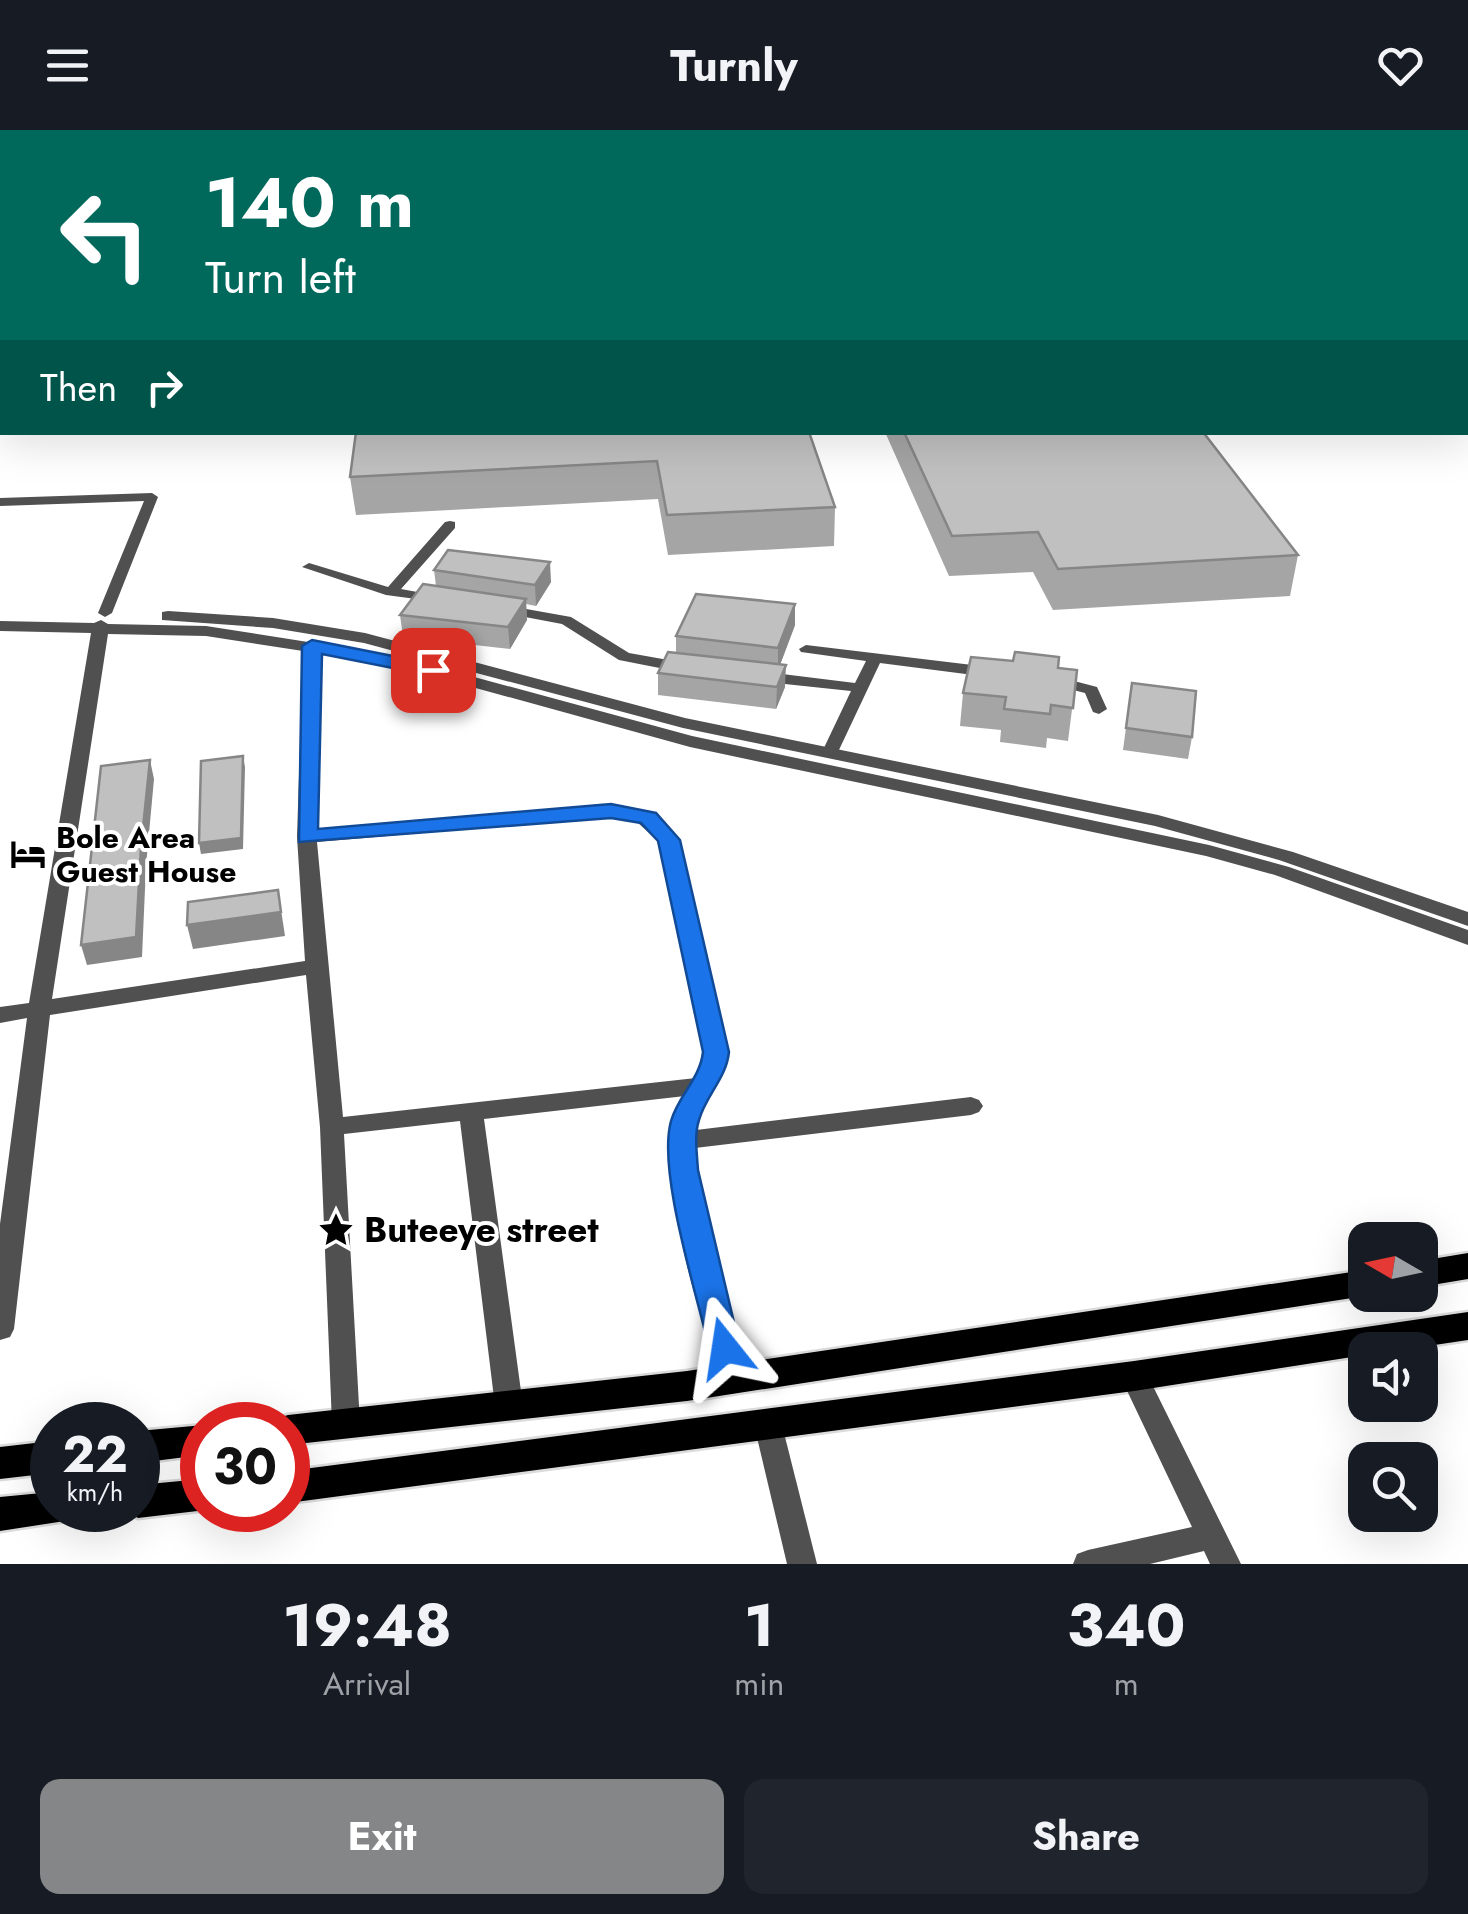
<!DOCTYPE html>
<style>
:root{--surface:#171b24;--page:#20242c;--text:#f1f3f6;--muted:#9ea1a6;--accent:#858687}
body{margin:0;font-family:Jost,sans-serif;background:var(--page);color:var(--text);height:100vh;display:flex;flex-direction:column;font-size:38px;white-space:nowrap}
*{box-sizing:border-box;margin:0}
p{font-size:32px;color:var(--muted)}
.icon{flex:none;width:55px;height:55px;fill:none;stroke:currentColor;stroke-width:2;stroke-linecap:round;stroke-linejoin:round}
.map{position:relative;height:1434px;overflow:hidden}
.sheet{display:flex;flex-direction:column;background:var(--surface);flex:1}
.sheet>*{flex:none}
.guide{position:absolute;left:0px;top:0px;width:1470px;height:305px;box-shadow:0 10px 40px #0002;background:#00695c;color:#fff;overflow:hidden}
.needle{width:65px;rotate:279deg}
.controls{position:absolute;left:1348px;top:1092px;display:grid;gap:20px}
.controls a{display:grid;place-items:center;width:90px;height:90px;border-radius:20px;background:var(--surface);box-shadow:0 10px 40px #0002;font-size:50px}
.speed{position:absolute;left:30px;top:1272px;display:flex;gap:20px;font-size:50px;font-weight:700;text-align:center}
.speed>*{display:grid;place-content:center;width:130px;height:130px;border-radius:50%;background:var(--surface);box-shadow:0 10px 40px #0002;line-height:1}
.speed small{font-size:25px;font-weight:400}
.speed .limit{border:15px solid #d22;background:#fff;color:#111}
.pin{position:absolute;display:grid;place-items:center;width:85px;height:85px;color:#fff;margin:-42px;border-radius:20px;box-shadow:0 5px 15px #0006}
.me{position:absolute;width:110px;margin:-55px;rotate:345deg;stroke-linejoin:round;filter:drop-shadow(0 0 8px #0008)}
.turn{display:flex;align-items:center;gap:35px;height:210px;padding:0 40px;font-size:45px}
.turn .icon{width:130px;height:130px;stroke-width:2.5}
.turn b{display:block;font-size:70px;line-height:85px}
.then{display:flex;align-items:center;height:95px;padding:0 40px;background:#0003;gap:20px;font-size:38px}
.eta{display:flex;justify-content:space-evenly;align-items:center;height:170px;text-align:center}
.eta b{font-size:60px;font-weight:700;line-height:70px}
.cta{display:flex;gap:20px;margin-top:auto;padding:20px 40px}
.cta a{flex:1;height:115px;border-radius:20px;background:var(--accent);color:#fff;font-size:40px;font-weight:700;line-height:115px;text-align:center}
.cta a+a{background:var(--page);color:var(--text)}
header{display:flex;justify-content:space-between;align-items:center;height:130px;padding:0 40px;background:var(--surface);font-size:45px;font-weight:700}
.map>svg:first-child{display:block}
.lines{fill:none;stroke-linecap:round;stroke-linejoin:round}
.taxiway{fill:#808080;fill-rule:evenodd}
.primary-casing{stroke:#dbdbdb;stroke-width:5}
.service{fill:#505050;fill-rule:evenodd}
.minor{fill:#505050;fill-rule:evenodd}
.primary{fill:#000;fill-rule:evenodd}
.wall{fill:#a5a5a5}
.shaded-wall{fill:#868686}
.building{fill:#c0c0c0;stroke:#868686;stroke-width:2.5}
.route{fill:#1a73e8;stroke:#114b97;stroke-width:2.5}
.labels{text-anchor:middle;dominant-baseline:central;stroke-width:8;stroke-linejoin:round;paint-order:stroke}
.poi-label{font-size:30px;font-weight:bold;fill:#000;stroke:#fff;text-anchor:start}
.near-poi-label{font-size:35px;font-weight:bold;fill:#000;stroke:#fff;text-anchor:start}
</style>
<header><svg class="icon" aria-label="menu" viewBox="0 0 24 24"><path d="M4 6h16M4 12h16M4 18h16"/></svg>Turnly<svg class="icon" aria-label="heart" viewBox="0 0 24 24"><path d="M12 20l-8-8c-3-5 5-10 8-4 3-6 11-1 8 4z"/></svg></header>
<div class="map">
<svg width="1468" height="1434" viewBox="0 0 1468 1434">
<rect width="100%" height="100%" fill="#fff"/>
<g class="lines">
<polygon class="taxiway" points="1085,0 1125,0 1126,2 1086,2"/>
<defs>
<g id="primary">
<polygon points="1468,1123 1468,1149 1420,1157 1420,1131"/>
<polygon points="1365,1140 1365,1165 1369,1165 1365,1166 687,1271 288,1315 288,1295 273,1295 275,1289 288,1285 687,1241"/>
<polygon points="1468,1182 1468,1210 1401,1220 1365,1220 1365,1225 1134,1261 288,1373 288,1341 1134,1231"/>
<polygon points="204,1295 202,1325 138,1333 138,1301"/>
<polygon points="52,1311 52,1343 0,1349 0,1317"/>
<polygon points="202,1349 202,1380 206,1380 138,1388 124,1380 138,1380 138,1355"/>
<polygon points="52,1362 52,1380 70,1380 65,1391 0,1401 0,1367"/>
</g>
</defs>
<use href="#primary" class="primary-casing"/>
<g class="service">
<polygon points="4,0 14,0 15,2 6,2"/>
<rect x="427" y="0" width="8" height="2"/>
<polygon points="808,0 817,0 818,2 810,2"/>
<polygon points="1358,0 1368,0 1369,2 1360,2"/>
<polygon points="0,19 2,20 2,24 0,25"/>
<rect x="0" y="53" width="2" height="6"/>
<rect x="0" y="83" width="2" height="6"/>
<polygon points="152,363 158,367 112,483 105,487 98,483 144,371 0,376 0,368"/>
<polygon points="450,391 455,392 455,398 401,459 439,466 439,472 386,465 302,437 309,433 388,457 445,392"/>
<polygon points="504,475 571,487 629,523 685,533 693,538 685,543 619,530 562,494 499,482 497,479"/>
<polygon points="806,515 989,537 997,542 989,547 880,533 838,622 830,627 822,622 851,561 766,552 758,547 766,542 855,553 866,531 801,522 799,519"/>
<polygon points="1055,546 1097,557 1107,579 1099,584 1093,582 1085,563 1050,554 1047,551 1050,548"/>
</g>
<g class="minor">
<polygon points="168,481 273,488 365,503 685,588 1158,685 1293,722 1468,782 1468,796 1279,730 1155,696 683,598 364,513 273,498 162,490 162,482"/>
<path d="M101 490 108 494 206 496 397 526 692 606 1209 715 1289 737 1468 800V815L1275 745 1206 726 690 617 396 536 320 524 317 700 611 675C641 678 661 686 679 711L728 922C722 954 699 970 696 1000L971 967 979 970 983 976 979 982 971 985 695 1018 711 1119 748 1249 744 1257 734 1261 724 1257 720 1249C699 1179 647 1031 685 966L484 989 523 1276 519 1285 509 1288 499 1285 495 1276 460 991 344 1004 360 1294 356 1303 346 1306 336 1303 332 1294 320 997 306 845 50 885 14 1199 10 1207 0 1210V1094L27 888 0 893V877L29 873 91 503 0 501V491L94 493ZM108 504 206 506 303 521 297 707 305 831 52 869ZM611 687 637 692 659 712 704 922 696 948 343 987 317 712Z"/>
<polygon points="1134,1234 1144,1238 1241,1434 1210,1434 1204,1421 1150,1434 1073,1434 1077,1424 1088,1420 1192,1397 1120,1246 1124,1238"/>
<polygon points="768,1283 778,1286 782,1295 817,1434 787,1434 754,1295 758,1286"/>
</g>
<use href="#primary" class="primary"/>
</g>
<g class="wall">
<polygon points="20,0 224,0 225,2 23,2"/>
<polygon points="501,0 778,0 779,2 502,2"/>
<polygon points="809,302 835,377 834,416 668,425 658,369 356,385 350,347"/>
<polygon points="885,302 1203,302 1298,425 1290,466 1053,480 1033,442 949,446"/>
<polygon points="434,440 551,452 536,476 526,474 527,490 510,519 403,507 400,485 436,456"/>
<polygon points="795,474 795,495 780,535 785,557 776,579 658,565 658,543 676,523 676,506"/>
<polygon points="1058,538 1077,540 1068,611 1047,608 1046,618 1000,612 1001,600 960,596 963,563"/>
<polygon points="1132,553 1192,607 1188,629 1123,620"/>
</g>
<g class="shaded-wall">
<polygon points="172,0 224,0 225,2 158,2"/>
<polygon points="550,432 551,452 536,476 535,455"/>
<polygon points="526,469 527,490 510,519 508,497"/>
<polygon points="795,474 795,495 778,540 778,518"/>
<polygon points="786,535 785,557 776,579 777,557"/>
<polygon points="243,626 245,637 243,719 201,724 199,713"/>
<polygon points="150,630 154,649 146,736 142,827 87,835 81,815 141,717"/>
<polygon points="278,760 285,806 193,819 187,795"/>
</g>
<g class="building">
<polygon points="64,0 172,0 158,2 68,2"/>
<rect x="292" y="0" width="73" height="2"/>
<polygon points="577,0 778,0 779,2 578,2"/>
<polygon points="356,302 809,302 835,377 667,385 657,331 350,347"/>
<polygon points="904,302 1203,302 1298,425 1058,439 1038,402 952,406"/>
<polygon points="448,420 550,432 535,455 434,440"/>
<polygon points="423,454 526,469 508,497 400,485"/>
<polygon points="696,464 795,474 778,518 676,506"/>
<polygon points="668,522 786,535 777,557 658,543"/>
<polygon points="1015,522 1059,527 1058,538 1077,540 1073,578 1051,575 1050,584 1004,579 1006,567 963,563 971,527 1013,531"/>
<polygon points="1132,553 1196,561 1192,607 1126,598"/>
<polygon points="243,626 241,708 199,713 201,631"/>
<polygon points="150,630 141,717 136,807 81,815 101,636"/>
<polygon points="278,760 281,782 187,795 188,772"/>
</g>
<path class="route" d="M312 510 433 534 443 540 433 546 322 524 318 699 611 674 656 683 680 710 729 922C726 949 706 965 699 990 694 1005 697 1024 698 1040L740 1218 736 1227 725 1231 714 1227 709 1218C697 1164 657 1042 671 991 678 966 700 949 703 922L658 711 641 693 611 688 299 712 302 516Z"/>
<defs>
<symbol id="hotel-bare" viewBox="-9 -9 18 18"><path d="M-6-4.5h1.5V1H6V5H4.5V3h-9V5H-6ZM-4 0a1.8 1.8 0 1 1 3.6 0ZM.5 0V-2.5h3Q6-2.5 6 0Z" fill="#000" stroke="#fff" stroke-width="2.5" paint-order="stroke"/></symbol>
<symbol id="sight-bare" viewBox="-9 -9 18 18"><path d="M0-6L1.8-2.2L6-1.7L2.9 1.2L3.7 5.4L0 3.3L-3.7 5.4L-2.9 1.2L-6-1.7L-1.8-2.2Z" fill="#000" stroke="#fff" stroke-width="2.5" paint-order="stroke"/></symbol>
</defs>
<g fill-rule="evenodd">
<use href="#hotel-bare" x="3" y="699" width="50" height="50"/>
<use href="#sight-bare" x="311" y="1075" width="50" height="50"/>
</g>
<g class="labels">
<g class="poi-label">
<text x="56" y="707">Bole Area<tspan x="56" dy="34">Guest House</tspan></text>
</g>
<g class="near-poi-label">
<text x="364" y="1100">Buteeye street</text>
</g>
</g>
</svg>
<div class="controls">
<a><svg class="needle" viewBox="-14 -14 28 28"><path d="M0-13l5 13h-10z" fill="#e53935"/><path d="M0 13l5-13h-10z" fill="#9ea1a6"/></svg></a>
<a><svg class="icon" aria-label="sound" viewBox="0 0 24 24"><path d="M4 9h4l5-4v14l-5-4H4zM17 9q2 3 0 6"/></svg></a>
<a><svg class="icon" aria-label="search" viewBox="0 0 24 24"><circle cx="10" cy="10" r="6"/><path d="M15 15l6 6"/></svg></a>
</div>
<div class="speed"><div>22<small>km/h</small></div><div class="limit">30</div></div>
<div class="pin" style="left:433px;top:540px;background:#d93025"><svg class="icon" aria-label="arrive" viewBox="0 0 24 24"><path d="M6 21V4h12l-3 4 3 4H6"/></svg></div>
<svg class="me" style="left:725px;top:1218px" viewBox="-20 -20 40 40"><path d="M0-17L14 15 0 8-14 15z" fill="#1a73e8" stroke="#fff" stroke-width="4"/></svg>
<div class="guide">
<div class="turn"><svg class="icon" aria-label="left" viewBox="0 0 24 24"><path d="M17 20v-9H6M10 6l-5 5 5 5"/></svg><div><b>140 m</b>Turn left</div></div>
<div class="then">Then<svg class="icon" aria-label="right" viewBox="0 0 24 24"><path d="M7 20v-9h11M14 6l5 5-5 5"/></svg></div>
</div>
</div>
<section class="sheet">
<div class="eta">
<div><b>19:48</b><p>Arrival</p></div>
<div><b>1</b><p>min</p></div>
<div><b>340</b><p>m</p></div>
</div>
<div class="cta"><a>Exit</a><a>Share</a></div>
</section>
